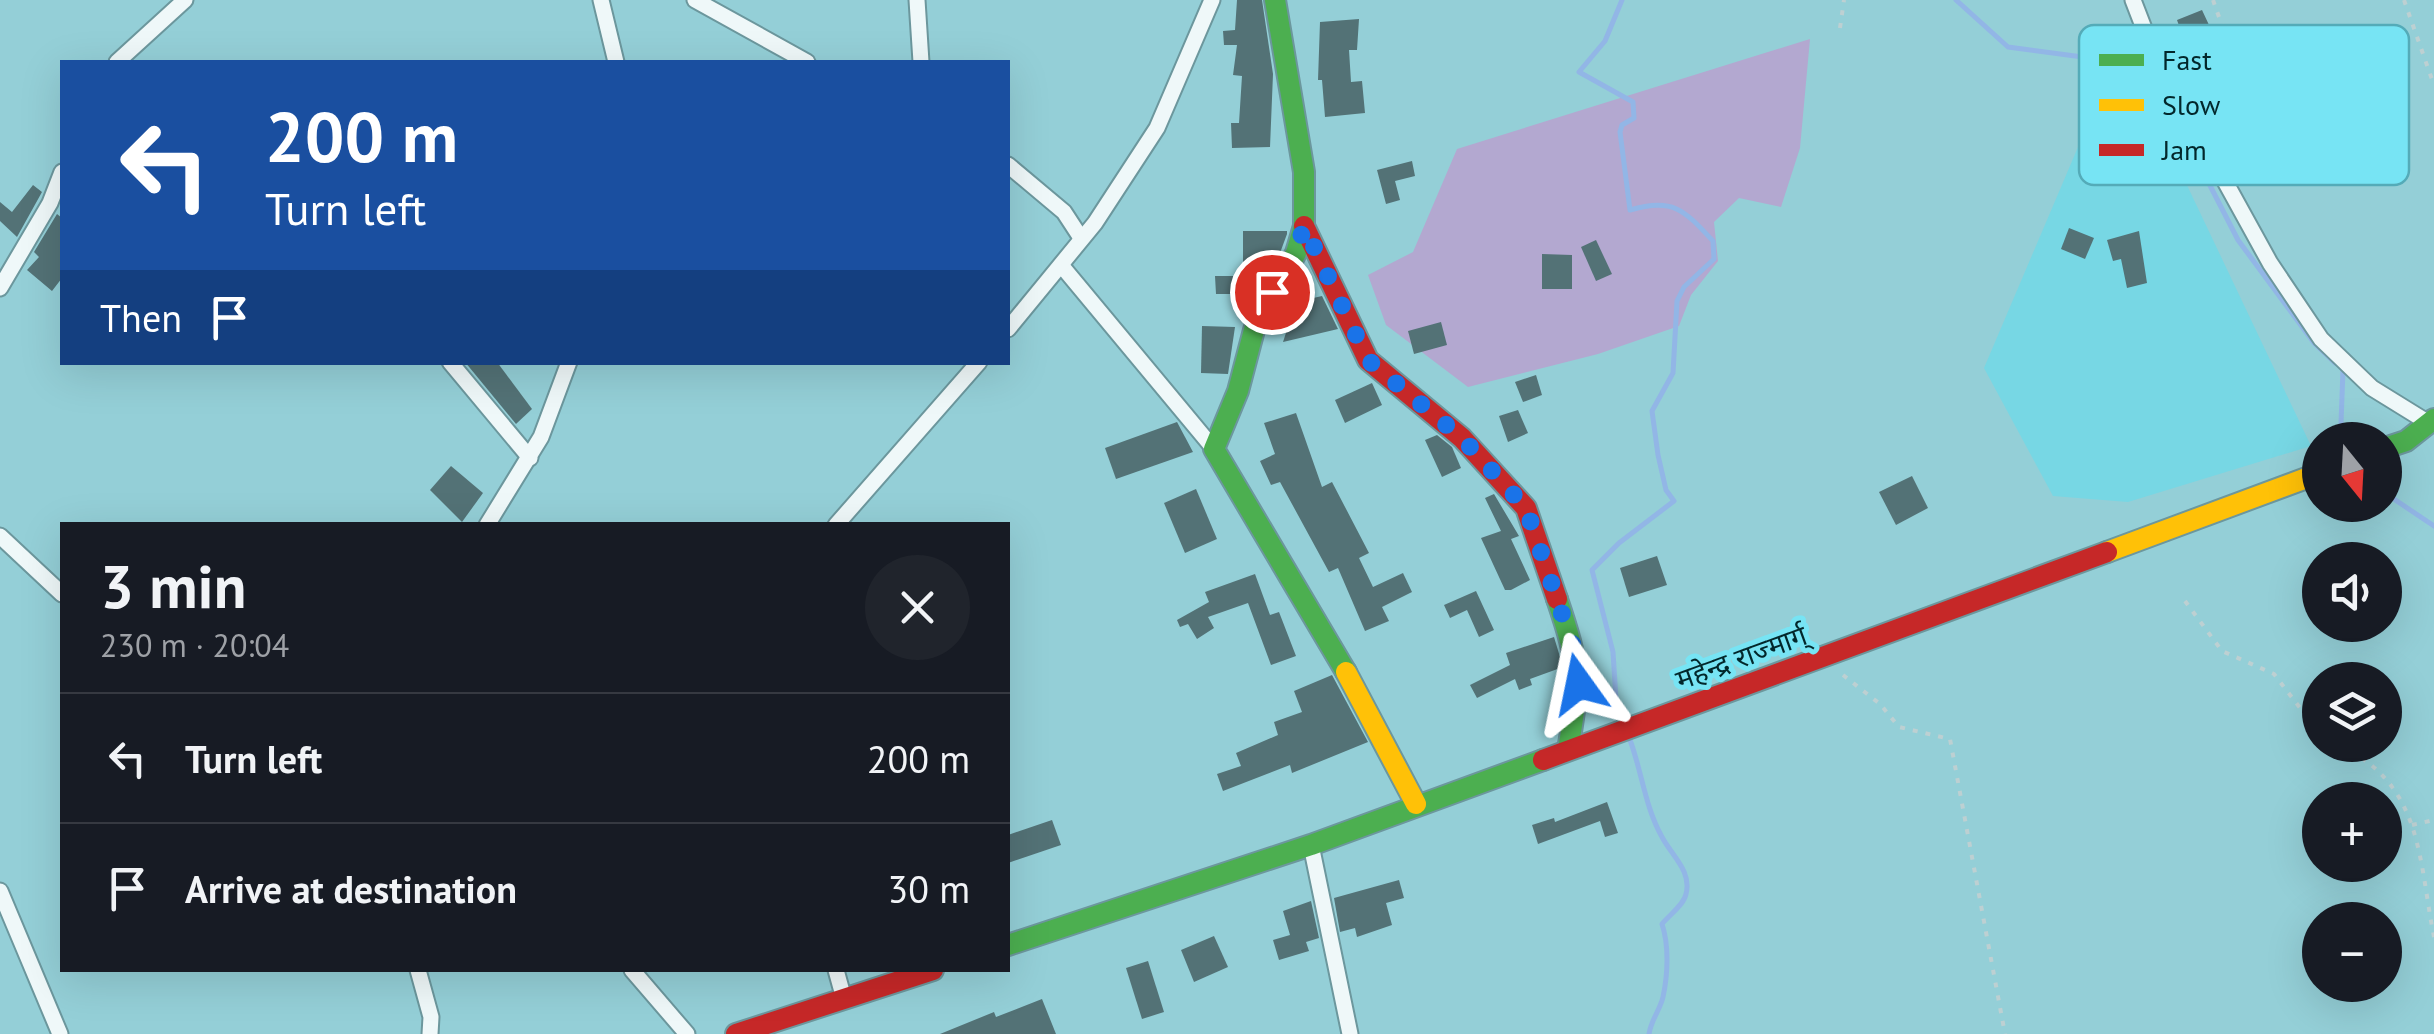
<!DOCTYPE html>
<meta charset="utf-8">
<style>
:root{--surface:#171b24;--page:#20242c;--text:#f1f3f6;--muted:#9ea1a6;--line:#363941}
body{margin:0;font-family:"PT Sans","Noto Sans Devanagari",sans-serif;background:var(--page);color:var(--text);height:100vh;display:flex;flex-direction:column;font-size:38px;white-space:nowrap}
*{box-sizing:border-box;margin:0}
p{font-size:32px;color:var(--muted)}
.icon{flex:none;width:55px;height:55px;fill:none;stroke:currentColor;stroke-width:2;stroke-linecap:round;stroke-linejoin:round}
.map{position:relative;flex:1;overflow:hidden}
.side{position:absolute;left:60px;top:522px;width:950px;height:450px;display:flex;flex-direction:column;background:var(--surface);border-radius:0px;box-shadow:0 10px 40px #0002}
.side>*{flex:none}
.banner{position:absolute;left:60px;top:60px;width:950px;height:305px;border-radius:0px;box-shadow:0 10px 40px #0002;background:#1a4fa0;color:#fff;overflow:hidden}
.needle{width:65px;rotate:162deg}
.fabs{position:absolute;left:2302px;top:422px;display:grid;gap:20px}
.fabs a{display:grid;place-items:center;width:100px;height:100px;border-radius:50%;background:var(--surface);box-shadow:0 10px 40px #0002;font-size:50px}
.pin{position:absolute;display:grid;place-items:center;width:85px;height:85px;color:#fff;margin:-42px;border:5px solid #fff;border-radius:50%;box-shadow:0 2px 10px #0007}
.me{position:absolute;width:110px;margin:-55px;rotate:348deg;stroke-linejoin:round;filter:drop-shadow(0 0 8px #0008)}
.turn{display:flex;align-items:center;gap:35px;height:210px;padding:0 40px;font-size:45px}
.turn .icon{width:130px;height:130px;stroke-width:2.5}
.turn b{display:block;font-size:70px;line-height:85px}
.then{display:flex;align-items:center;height:95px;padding:0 40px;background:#0003;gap:20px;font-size:38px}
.round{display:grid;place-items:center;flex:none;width:105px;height:105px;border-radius:52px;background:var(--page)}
.overview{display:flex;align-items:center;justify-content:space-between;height:170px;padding:0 40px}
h1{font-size:60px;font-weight:800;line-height:75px}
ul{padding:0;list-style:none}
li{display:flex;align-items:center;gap:30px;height:130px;padding:0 40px;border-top:2px solid var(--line)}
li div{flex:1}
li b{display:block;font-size:38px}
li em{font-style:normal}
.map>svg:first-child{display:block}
.built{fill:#77d7e4}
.green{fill:#b3a8d0}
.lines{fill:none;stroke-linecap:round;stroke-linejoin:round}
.stream{stroke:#92b6e6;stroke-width:5}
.building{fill:#537276}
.street-casing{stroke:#6c979d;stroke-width:19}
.fast-casing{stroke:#6c979d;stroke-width:24}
.slow-casing{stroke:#6c979d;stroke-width:24}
.jam-casing{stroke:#6c979d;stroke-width:24}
.path{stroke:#bdd0d2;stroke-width:4;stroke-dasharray:5 8;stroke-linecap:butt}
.street{stroke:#eff8f9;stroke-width:15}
.fast{stroke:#4caf50;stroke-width:20}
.slow{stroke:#ffc107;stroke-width:20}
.jam{stroke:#c62828;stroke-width:20}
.route{stroke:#1a73e8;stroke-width:18;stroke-dasharray:0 32.4}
.labels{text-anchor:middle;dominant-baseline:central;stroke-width:10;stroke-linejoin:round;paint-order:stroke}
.street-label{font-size:28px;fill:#02272b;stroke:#77e4f4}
.key{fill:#77e4f4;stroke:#54abb8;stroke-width:2.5}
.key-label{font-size:28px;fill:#02272b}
</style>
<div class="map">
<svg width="2434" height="1034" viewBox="0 0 2434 1034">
<rect width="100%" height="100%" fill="#94cfd7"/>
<polygon class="built" points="2101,93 2146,99 2311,446 2128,502 2053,496 1984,368"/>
<polygon class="green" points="1810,39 1800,148 1781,207 1739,198 1714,222 1718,261 1691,295 1679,326 1598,354 1468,387 1386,325 1368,275 1413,252 1457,149"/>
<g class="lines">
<g class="stream">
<polyline points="1956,0 2008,47 2135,64 2181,129 2238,240 2314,343 2335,363"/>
<polyline points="2343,370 2341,423 2348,440"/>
<polyline points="2385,493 2434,526"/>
<path d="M1616 699 1613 652 1592 570 1619 543 1674 501 1666 490 1658 455 1652 411 1673 373 1677 301 1684 287 1714 259 1713 241C1684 210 1673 197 1630 210L1620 132 1622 125 1634 118 1633 102 1579 72 1605 41 1622 0"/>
<path d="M1630 740C1642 772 1645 807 1662 837 1672 856 1692 871 1686 894 1684 905 1669 915 1662 924 1669 945 1668 974 1663 997 1660 1010 1651 1020 1649 1034"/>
</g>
</g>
<g class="building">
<polygon points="1237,0 1262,0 1273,74 1270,147 1232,148 1231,123 1239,123 1242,76 1233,75 1237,45 1224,45 1223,31 1235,30"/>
<polygon points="2202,10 2216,40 2259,29 2272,75 2246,82 2238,50 2192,63 2177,20"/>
<polygon points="1359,19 1357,50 1349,50 1351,82 1362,81 1365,113 1325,117 1322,80 1318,80 1320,22"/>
<polygon points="1412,161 1415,176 1395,181 1400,200 1386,204 1377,170"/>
<polygon points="33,185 42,192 17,237 0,221 0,202 12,212"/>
<polygon points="57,214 62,218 62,278 52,291 27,270 39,257 34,252"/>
<polygon points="2069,228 2094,238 2085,259 2061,249"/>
<polygon points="1243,231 1287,231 1287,234 1280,253 1262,253 1262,286 1258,294 1216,294 1215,276 1243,276"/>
<polygon points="2139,231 2147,283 2127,288 2121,259 2113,261 2107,240"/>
<polygon points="1596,240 1612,274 1596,281 1581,247"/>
<polygon points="1542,254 1572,255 1572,289 1542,289"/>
<polygon points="1322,296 1338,329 1283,342 1296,302"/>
<polygon points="1441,322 1447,345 1414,354 1408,331"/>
<polygon points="1202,326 1235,327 1228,374 1201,373"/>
<polygon points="465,362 497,362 532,409 516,424"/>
<polygon points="1536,375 1542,395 1523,402 1515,382"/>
<polygon points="1372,383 1382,405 1345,423 1335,400"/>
<polygon points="1518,410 1528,433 1508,442 1499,416"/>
<polygon points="1296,413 1322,487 1332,482 1369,553 1359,558 1373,587 1403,573 1412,592 1382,607 1389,621 1365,631 1338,568 1329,572 1280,482 1271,485 1260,461 1275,454 1264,423"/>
<polygon points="1177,422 1193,452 1116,479 1105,448"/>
<polygon points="1437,435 1452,447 1461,468 1442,477 1425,440"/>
<polygon points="451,466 483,493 462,522 430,490"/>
<polygon points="1912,476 1928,508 1896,525 1879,492"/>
<polygon points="1196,489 1217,539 1185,553 1164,503"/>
<polygon points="1494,494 1519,536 1511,539 1530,580 1511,590 1505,590 1481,538 1501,531 1485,498"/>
<polygon points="1657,556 1667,585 1629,597 1620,568"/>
<polygon points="1255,574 1270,615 1279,612 1296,656 1271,665 1248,603 1208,617 1214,628 1197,639 1188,624 1180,627 1177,620 1209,602 1205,592"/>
<polygon points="1476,591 1494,630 1479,637 1467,610 1450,618 1444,605"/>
<polygon points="1554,637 1563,667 1530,679 1532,685 1519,690 1515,679 1477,698 1470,685 1510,665 1506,653"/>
<polygon points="1332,675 1368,742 1292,773 1290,765 1223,791 1217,774 1241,766 1236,753 1278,735 1274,722 1302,712 1294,691"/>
<polygon points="1607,802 1618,833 1605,837 1600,821 1538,844 1532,825 1554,818 1555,822"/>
<polygon points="1052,820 1061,845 1008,863 1008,835"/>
<polygon points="1399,880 1404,898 1386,903 1392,925 1357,937 1355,928 1340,932 1334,898"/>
<polygon points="1311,901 1319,938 1306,942 1309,951 1279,960 1273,940 1290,935 1283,911"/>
<polygon points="1214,936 1228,967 1194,982 1181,950"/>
<polygon points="1148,961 1164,1012 1142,1019 1126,968"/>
<polygon points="1042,999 1056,1034 940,1034 994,1012 996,1017"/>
</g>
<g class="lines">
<defs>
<g id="street">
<polyline points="601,0 616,62"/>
<polyline points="695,0 807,62"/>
<polyline points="917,0 921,62"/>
<polyline points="2133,0 2165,83 2199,134 2270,263 2321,339 2372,388 2427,422"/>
<polyline points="117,62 185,0"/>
<polyline points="1008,165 1064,212 1081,238"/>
<polyline points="1061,265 1214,449"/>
<polyline points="0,288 50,203 62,172"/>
<polyline points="1008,329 1095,223 1157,128 1212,0"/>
<polyline points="450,362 530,458"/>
<polyline points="487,525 541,437 569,362"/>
<polyline points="836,525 979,362"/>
<polyline points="0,536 62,594"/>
<polyline points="1311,845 1350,1034"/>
<polyline points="0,891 60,1034"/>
<polyline points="418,970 431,1017 430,1034"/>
<polyline points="632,970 687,1034"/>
<polyline points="836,970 844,999"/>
</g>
<g id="fast">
<polyline points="1275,0 1304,172 1304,226 1296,253 1254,330 1238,391 1214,449 1346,672"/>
<polyline points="2385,448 2406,441 2434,419"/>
<path d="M1557 599C1580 667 1580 679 1568 750"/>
<polyline points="1008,945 1311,845 1543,760"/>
</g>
<g id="slow">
<polyline points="2107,552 2320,473"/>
<polyline points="1346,672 1416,804"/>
</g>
<g id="jam">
<polyline points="1304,226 1368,360 1462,438 1526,508 1557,599"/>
<polyline points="1543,760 2107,552"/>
<polyline points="736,1034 933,970"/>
</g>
</defs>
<use href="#street" class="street-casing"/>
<use href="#fast" class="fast-casing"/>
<use href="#slow" class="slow-casing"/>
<use href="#jam" class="jam-casing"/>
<g class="path">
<polyline points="2213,0 2264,145 2262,152 2235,170"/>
<polyline points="2404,0 2434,85"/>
<polyline points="1840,28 1844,0"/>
<polyline points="2185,601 2222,651 2274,674 2320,734"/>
<polyline points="1843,675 1880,704 1899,727 1950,739 2005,1034"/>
<path d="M2339 745C2423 785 2418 857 2434 937"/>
<polyline points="2412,825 2434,820"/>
</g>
<use href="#street" class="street"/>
<use href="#fast" class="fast"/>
<use href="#slow" class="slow"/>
<use href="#jam" class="jam"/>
</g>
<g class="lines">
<polyline class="route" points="1272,292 1296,253 1304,226 1368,360 1462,438 1526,508 1576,655 1579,684"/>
</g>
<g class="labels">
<g class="street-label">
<text transform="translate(1741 657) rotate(-20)">महेन्द्र राज्मार्ग्</text>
</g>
</g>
<rect x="2079" y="25" width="330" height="160" rx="15" class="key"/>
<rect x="2099" y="54" width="45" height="12" fill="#4caf50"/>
<rect x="2099" y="99" width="45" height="12" fill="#ffc107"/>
<rect x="2099" y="144" width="45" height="12" fill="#c62828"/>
<g class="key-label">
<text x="2162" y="70">Fast</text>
<text x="2162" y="115">Slow</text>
<text x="2162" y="160">Jam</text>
</g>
</svg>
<div class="fabs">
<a><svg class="needle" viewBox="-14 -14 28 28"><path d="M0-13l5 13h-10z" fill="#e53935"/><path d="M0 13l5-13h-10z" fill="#9ea1a6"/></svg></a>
<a><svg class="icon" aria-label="sound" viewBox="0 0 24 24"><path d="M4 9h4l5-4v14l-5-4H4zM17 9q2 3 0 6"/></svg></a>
<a><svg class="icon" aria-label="layers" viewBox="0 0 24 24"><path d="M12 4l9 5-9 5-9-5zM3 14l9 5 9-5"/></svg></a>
<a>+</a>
<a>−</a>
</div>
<div class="pin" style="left:1272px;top:292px;background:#d93025"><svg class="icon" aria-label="arrive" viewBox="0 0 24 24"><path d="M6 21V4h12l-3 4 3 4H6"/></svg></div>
<svg class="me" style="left:1579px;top:684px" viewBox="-20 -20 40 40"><path d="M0-17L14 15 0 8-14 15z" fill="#1a73e8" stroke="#fff" stroke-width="4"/></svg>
<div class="banner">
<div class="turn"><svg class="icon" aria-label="left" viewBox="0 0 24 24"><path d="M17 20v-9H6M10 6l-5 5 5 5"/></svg><div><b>200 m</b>Turn left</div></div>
<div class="then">Then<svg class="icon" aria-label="arrive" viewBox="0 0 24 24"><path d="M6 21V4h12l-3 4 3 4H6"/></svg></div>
</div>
<section class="side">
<div class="overview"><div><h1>3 min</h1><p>230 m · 20:04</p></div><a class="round"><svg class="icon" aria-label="close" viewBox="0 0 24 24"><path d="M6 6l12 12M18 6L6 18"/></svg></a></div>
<ul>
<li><svg class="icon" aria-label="left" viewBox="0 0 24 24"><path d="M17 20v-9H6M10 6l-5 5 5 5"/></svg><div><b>Turn left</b></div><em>200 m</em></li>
<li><svg class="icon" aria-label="arrive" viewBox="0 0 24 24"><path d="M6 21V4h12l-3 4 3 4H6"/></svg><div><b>Arrive at destination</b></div><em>30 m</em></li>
</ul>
</section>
</div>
